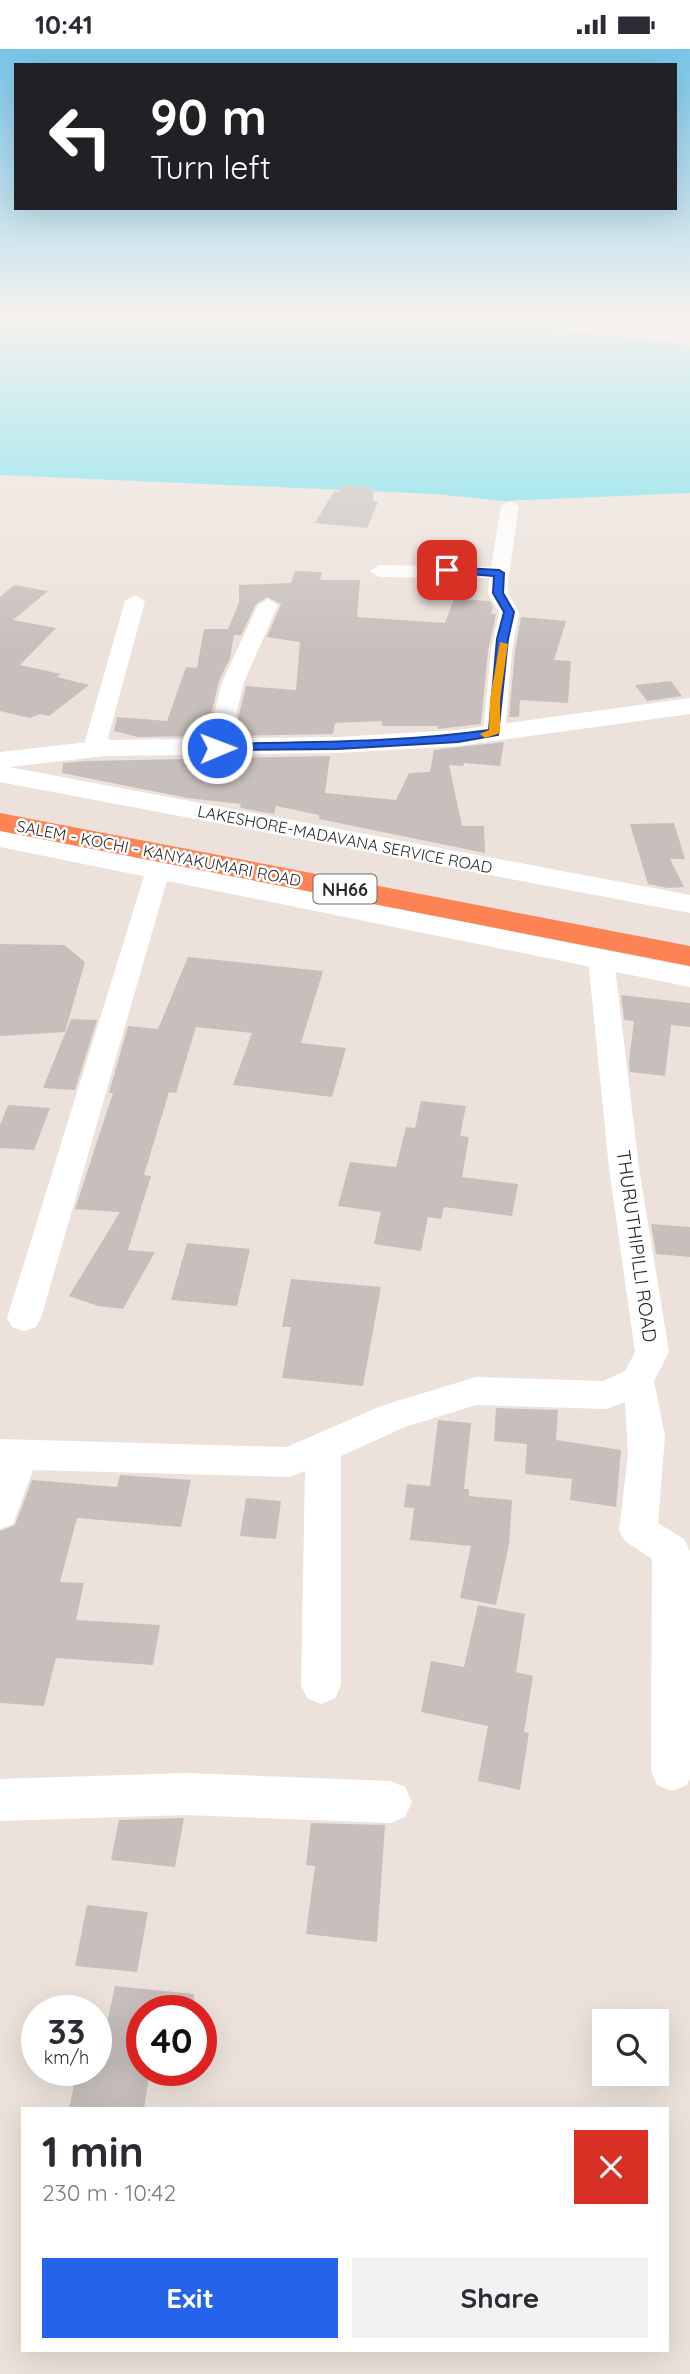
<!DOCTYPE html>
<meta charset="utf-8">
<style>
:root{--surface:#fff;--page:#f2f2f3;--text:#2b2b33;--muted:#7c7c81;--accent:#2563eb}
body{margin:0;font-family:Quicksand,sans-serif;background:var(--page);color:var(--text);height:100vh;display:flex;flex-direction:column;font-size:26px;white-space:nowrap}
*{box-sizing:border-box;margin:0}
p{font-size:23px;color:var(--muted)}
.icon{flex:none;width:38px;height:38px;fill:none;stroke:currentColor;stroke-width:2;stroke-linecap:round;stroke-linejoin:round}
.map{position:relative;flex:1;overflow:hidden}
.drawer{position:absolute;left:21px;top:2058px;width:648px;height:245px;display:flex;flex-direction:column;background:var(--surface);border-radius:0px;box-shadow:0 7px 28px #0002}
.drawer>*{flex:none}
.top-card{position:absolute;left:14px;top:14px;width:663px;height:147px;border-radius:0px;box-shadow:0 7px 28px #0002;background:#202124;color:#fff;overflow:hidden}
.tools{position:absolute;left:592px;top:1960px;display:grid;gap:14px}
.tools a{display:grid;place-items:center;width:77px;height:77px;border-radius:0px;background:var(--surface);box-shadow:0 7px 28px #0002;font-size:35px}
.speed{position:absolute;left:21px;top:1946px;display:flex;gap:14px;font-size:35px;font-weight:700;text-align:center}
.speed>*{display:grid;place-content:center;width:91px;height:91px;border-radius:50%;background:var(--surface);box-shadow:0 7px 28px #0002;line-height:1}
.speed small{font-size:18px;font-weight:400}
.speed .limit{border:10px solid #d22;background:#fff;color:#111}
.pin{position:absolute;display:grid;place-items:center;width:60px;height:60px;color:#fff;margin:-30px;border-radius:14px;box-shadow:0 4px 10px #0006}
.me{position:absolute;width:77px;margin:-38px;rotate:89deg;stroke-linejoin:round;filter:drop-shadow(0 0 5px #0008)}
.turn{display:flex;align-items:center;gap:24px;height:147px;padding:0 21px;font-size:32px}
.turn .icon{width:91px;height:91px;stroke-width:2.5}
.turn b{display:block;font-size:49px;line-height:60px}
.round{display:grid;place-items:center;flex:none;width:74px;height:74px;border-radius:0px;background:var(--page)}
.overview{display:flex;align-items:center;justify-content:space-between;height:119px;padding:0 21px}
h1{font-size:42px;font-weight:800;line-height:52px}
.button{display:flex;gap:14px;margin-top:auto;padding:14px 21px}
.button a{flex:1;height:80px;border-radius:0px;background:var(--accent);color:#fff;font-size:28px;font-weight:800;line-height:80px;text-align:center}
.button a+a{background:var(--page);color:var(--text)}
.status{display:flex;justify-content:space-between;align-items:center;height:49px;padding:0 35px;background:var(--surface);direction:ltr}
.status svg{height:19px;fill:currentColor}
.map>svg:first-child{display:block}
.water{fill:#6ee1ee}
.building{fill:#c7bfbb}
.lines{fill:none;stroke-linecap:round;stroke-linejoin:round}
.street{fill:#fff;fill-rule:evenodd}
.secondary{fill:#fff;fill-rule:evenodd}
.highway{fill:#fe8354;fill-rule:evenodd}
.route{fill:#2563eb;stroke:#184099;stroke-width:2}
.slow{fill:#f59e0b}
.labels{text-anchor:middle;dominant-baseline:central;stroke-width:5;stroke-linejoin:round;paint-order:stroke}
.far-street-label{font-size:16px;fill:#2a2a2a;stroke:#fff}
.shield{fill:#fff;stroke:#6a6a6a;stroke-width:2}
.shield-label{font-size:18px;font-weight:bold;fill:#2a2a2a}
.street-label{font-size:19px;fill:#2a2a2a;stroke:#fff}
</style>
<div class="status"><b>10:41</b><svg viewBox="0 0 49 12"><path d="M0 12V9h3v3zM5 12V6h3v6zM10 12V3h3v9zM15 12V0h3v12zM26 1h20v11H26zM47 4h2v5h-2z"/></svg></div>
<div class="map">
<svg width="690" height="2325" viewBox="0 0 690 2325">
<rect width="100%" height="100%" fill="#ece2db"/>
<polygon class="water" points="0,272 489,272 690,296 690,444 504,452 435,445 0,426"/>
<g class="building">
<polygon points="344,436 374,439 373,452 378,453 367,479 315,474 334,442 339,443"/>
<polygon points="295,522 322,523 320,531 360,531 357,568 445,574 454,550 490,552 493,558 491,565 496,565 488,602 481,675 438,680 438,677 382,677 382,672 335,674 333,685 234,687 246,637 296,641 300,593 267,588 281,555 267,548 256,555 241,586 234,586 230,609 219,632 206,687 138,688 114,682 117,668 167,672 186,618 197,619 204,580 228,580 239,554 239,536 291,534"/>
<polygon points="14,536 48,542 13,571 56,579 20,616 61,625 57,628 89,636 49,667 40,665 30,669 0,662 0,548"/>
<polygon points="521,568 566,572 554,611 571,612 568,654 520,651 519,668 509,668 515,602"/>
<polygon points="671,632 682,647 647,652 635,636"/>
<polygon points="504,693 500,717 464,714 463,717 449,716 462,777 484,777 485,804 319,770 319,766 276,757 274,765 240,759 241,755 187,749 62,724 63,714 86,712 330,707 325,744 396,751 409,724 430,723 434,701"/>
<polygon points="674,774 685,810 670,810 684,838 668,839 648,835 630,775"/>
<polygon points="0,895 64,896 85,913 65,983 0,987"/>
<polygon points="188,908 323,922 301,994 346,999 332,1048 233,1036 252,984 196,978 176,1044 169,1043 144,1126 151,1127 128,1201 155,1203 123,1260 98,1257 69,1247 120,1163 75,1160 113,1044 109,1044 128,977 158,980"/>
<polygon points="621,946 690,954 690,978 671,976 665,1027 630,1023 629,1012 634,972 624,971"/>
<polygon points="71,970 97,971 75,1041 43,1039"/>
<polygon points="421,1052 466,1057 460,1087 469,1088 462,1128 518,1135 512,1167 444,1158 441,1170 428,1168 421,1202 374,1195 381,1163 338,1157 350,1113 396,1118 406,1078 415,1079"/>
<polygon points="8,1056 50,1059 34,1101 0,1099 0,1076"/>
<polygon points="651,1175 690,1178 690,1208 656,1205"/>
<polygon points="187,1194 250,1200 237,1257 171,1251"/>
<polygon points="291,1230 381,1238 363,1337 282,1329 291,1278 282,1278"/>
<polygon points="496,1359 558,1361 556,1391 621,1401 616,1458 570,1451 572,1430 525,1425 527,1395 494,1392"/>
<polygon points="438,1371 471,1374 464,1440 469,1440 469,1447 512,1451 509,1495 496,1556 460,1549 471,1497 410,1491 414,1459 404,1458 407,1435 430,1437"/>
<polygon points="120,1426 191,1431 181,1478 77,1469 60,1533 84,1534 76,1571 160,1576 153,1616 56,1609 44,1657 0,1654 0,1482 15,1476 32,1431 117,1438"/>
<polygon points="246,1449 281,1452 276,1490 240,1487"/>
<polygon points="478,1556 525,1565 516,1623 533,1627 524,1683 529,1684 520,1741 478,1732 488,1677 421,1663 431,1612 464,1618"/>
<polygon points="184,1769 175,1818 111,1811 119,1771"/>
<polygon points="311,1774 385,1776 377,1893 306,1885 315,1817 306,1816"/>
<polygon points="87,1856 148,1863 137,1923 75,1917"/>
<polygon points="115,1937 194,1945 193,1962 142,1962 142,2021 150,2021 144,2060 69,2060 77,2021 96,2021 96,2008 100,2008"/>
</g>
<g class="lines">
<g class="street">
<polygon points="510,452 519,457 508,533 508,544 519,563 512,602 505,684 502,689 486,689 483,684 491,602 499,563 488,544 489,529 379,528 370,522 379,516 491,518 501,457"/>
<path d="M135 546 145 552 108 689 121 699 118 704C106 707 92 702 85 692L125 552Z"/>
<polygon points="268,550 278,556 244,633 228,699 225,704 209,704 206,699 222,633 258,556"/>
<polygon points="158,814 167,816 170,821 41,1269 36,1278 24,1282 12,1278 7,1269 146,821 149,816"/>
<polygon points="601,902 610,904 614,910 639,1119 669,1303 654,1332 665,1387 658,1474 684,1490 690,1502 690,1729 687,1736 672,1742 657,1736 651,1722 652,1510 625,1492 619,1481 628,1406 625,1353 606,1360 476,1356 405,1378 341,1407 341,1636 335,1649 321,1655 307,1649 301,1636 305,1422 289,1428 33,1421 13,1475 0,1480 0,1390 287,1398 381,1357 476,1328 603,1332 625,1322 635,1303 609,1119 588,910 592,904"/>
<polygon points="186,1724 390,1732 405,1738 412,1753 405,1768 390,1774 186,1766 0,1772 0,1730"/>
</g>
<g class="secondary">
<polygon points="690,649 690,665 458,697 337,704 105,707 9,718 690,846 690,864 0,733 0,703 105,691 337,688 458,681"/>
<polygon points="0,780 690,918 690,938 0,798"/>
</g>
<polygon class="highway" points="0,764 690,897 690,917 0,782"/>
</g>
<linearGradient id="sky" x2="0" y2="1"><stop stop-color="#77c6ea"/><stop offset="0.45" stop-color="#f6f2ef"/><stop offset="1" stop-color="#f6f2ef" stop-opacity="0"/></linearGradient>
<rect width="690" height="598" fill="url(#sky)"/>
<path class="route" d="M447 518 499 521 504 524 503 544 514 563 508 590 498 686 458 693 337 700 213 701V696L217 695C307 693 399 694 489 681L497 590 504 563 493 544 494 527 444 523 443 521Z"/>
<polygon class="slow" points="500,593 508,595 500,650 500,684 485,689 480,685 489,681 490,650"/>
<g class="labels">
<g class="far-street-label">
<text transform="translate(345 790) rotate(11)">LAKESHORE-MADAVANA SERVICE ROAD</text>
<text transform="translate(159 804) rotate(11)">SALEM - KOCHI - KANYAKUMARI ROAD</text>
</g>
<rect class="shield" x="313.5" y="825.5" width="63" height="29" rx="5"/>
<g class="shield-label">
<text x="345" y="840">NH66</text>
</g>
<g class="street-label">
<text transform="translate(637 1197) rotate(82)">THURUTHIPILLI ROAD</text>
</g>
</g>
</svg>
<div class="tools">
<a><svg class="icon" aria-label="search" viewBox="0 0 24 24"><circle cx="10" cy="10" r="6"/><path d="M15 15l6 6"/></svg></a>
</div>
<div class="speed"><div>33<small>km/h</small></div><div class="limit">40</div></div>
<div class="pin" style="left:447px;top:521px;background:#d93025"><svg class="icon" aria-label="arrive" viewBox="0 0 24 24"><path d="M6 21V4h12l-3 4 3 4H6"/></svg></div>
<svg class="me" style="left:217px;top:699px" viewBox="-20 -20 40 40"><circle r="17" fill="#2563eb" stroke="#fff" stroke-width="3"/><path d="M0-11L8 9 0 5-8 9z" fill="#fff"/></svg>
<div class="top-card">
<div class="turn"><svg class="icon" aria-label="left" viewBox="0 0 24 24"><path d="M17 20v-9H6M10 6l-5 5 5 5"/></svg><div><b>90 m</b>Turn left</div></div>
</div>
<section class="drawer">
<div class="overview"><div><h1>1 min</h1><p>230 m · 10:42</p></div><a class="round" style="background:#d93025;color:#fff"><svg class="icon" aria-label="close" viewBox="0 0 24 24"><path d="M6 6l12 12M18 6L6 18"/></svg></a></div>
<div class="button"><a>Exit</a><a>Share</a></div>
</section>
</div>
